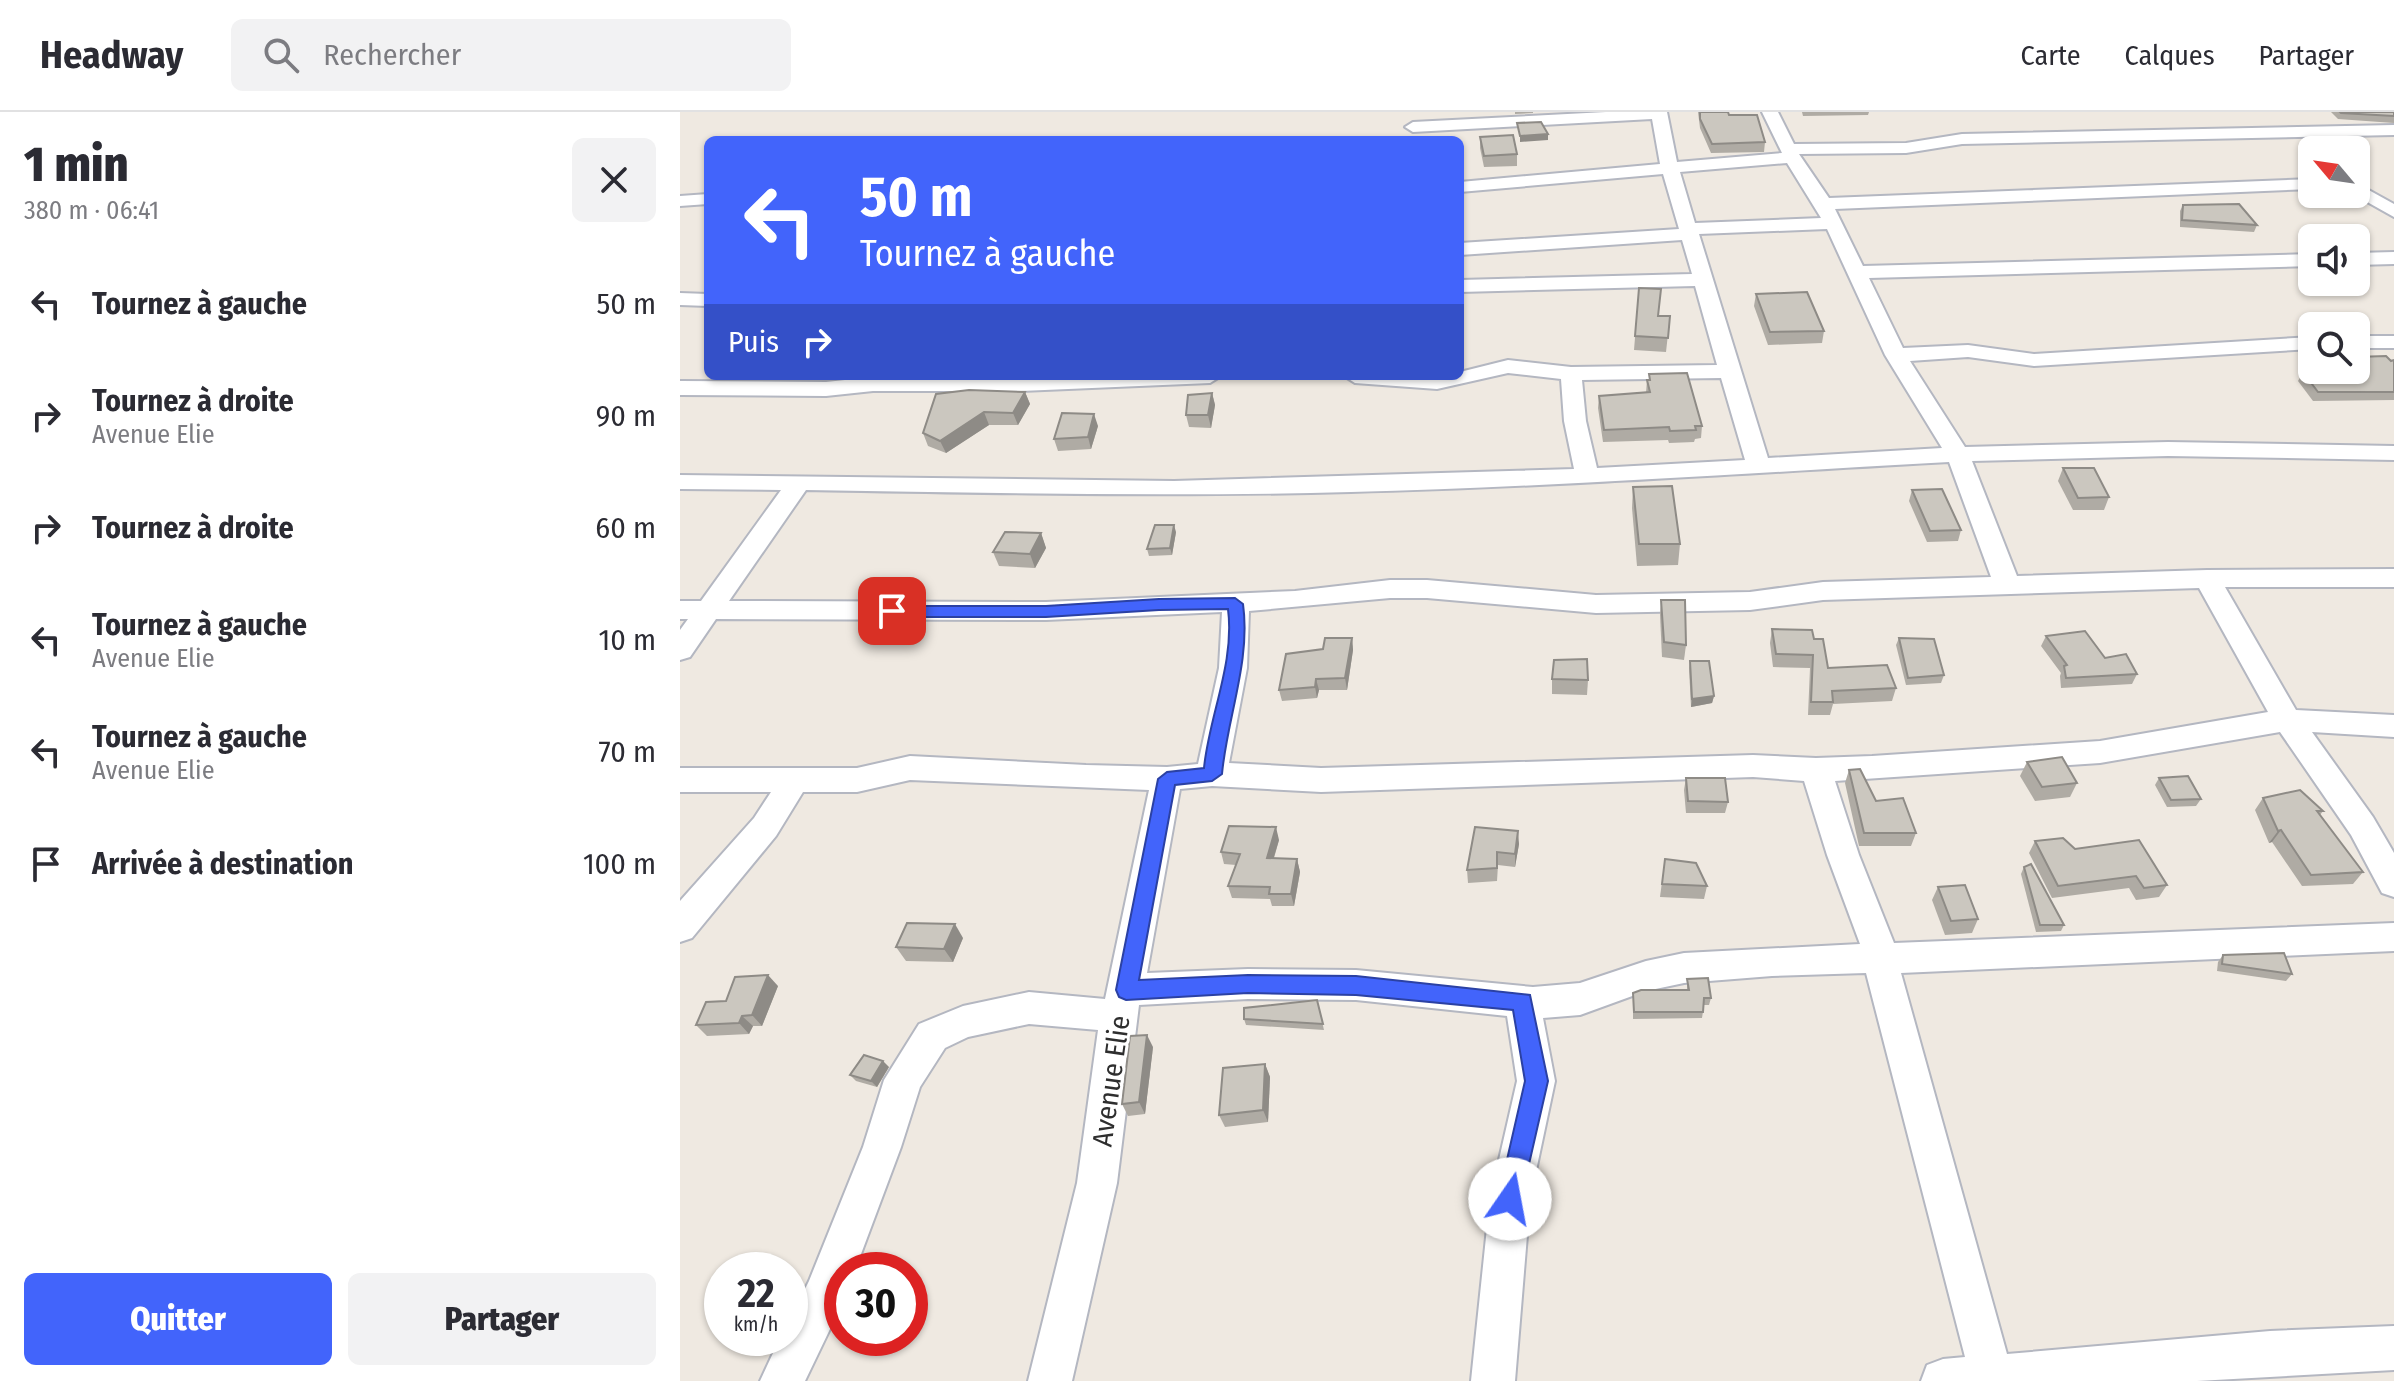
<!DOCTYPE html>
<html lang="fr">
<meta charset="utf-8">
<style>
:root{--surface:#fff;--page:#f2f2f3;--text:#2b2b33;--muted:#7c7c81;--line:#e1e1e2;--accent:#4264fb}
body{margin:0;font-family:"Fira Sans Condensed",sans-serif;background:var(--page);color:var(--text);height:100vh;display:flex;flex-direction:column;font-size:30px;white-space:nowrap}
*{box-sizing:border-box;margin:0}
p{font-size:26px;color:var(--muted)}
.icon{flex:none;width:44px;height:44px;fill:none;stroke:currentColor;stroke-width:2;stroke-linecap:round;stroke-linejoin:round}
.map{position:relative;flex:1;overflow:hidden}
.details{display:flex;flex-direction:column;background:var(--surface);width:680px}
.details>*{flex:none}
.top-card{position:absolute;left:24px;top:24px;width:760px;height:244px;border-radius:12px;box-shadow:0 2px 6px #0004;background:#4264fb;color:#fff;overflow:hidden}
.needle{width:52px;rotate:299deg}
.controls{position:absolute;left:1618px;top:24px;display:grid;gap:16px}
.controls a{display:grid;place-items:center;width:72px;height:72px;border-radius:12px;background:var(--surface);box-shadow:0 2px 6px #0004;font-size:40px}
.speed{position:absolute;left:24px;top:1140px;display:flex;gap:16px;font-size:40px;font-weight:700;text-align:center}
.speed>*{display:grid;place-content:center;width:104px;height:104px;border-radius:50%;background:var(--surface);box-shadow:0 2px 6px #0004;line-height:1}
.speed small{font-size:20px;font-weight:400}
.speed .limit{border:12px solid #d22;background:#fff;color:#111}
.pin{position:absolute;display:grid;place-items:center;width:68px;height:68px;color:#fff;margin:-34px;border-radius:16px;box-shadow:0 4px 12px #0006}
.me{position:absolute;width:88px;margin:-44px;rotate:12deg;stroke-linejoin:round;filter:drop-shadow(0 0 6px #0008)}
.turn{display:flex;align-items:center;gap:28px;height:168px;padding:0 24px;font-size:36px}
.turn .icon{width:104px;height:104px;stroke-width:2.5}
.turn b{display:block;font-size:56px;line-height:68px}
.then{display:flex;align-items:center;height:76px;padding:0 24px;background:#0003;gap:16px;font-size:30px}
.round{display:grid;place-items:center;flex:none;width:84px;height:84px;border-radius:12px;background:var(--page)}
.headline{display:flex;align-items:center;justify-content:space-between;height:136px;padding:0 24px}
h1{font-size:48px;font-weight:800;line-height:60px}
.cta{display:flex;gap:16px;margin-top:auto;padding:16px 24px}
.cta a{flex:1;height:92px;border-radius:12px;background:var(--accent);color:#fff;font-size:32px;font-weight:800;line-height:92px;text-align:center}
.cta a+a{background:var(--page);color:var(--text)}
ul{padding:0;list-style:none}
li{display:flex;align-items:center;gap:24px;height:112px;padding:0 24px}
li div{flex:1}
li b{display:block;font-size:30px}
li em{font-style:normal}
header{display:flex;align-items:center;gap:48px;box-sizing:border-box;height:112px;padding:0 40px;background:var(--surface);border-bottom:2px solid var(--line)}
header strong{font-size:38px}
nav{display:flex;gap:44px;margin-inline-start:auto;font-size:28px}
.search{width:560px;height:72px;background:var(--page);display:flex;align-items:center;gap:20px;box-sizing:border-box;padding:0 28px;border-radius:12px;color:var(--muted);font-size:30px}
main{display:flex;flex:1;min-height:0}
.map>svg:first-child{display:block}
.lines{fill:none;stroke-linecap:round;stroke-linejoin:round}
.minor-casing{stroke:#b4b7c1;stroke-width:4}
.minor{fill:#fff;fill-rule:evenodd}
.wall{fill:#afaba4}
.shaded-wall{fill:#8e8b86}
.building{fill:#cbc7bf;stroke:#8e8b86;stroke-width:2}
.route{fill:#4264fb;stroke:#2b41a3;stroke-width:2}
.labels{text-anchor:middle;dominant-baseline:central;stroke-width:6;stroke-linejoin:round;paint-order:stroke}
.near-street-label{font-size:28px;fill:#2e2e2e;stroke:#fff}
</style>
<header>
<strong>Headway</strong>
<div class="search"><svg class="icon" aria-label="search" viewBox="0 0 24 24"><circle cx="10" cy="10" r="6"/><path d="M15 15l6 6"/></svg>Rechercher</div>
<nav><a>Carte</a><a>Calques</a><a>Partager</a></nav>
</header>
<main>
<section class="details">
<div class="headline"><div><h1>1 min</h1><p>380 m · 06:41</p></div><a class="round"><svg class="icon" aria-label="close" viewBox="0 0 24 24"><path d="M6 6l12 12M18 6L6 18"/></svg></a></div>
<ul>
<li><svg class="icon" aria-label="left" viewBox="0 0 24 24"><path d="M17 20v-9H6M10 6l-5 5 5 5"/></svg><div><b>Tournez à gauche</b></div><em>50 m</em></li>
<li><svg class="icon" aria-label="right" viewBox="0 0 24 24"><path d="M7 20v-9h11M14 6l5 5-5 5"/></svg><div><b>Tournez à droite</b><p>Avenue Elie</p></div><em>90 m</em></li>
<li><svg class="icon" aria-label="right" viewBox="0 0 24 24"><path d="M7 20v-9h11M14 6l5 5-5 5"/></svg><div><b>Tournez à droite</b></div><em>60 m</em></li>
<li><svg class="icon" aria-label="left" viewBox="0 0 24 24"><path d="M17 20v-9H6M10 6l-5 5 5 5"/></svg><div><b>Tournez à gauche</b><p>Avenue Elie</p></div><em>10 m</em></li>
<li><svg class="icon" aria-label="left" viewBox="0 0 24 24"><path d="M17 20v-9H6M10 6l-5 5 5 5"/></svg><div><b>Tournez à gauche</b><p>Avenue Elie</p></div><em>70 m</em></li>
<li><svg class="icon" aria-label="arrive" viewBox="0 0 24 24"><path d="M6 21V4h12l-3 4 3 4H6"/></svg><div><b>Arrivée à destination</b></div><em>100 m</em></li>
</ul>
<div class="cta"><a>Quitter</a><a>Partager</a></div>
</section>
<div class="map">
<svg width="1714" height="1269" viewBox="0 0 1714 1269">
<rect width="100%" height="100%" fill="#efe9e1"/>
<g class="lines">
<defs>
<g id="minor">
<path d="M926 0H987L997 50 1102 41 1082 0H1098L1114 32 1226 31 1282 22 1714 13V23L1282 32 1226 41 1119 42 1149 86 1632 67V77L1155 97 1183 154 1632 142V154L1189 166 1223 236 1288 233 1354 242 1632 225V237L1354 254 1288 245 1230 249 1285 335 1488 330 1714 334V348L1488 344 1292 349 1337 464 1527 458 1714 457V475H1545L1616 598 1714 603V625L1632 620 1693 705 1714 741V785L1702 781 1671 723 1600 620 1420 651 1155 669 1179 743 1214 831 1714 811V839L1221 861 1327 1242 1590 1219 1714 1214V1258L1517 1269H1241L1247 1253 1263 1247 1285 1245 1186 861 1092 864 1004 871 966 879 900 903 863 906 875 969 850 1087 835 1269H791L810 1087 837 969 827 904 676 888 568 887 459 893 437 1071 392 1269H348L397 1071 418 918 349 912 288 925 265 936 240 975 221 1035 175 1158H162V1192L125 1269H80L100 1226H110V1207L129 1169 183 1035 204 968 239 912 283 894 349 880 425 887 469 678 230 668 177 680H123L96 724 12 826 0 830V789L74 706 91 680H0V656H177L230 644 406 653 487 655 518 652 539 556 542 500 366 508 36 507 10 545 0 548V518L8 507H0V489H21L101 378 0 377V363L494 369 894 357 884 309 881 267 828 261 757 277 675 271 664 264H780V260L828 248 891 255 1037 253 1015 174 780 180V168L1012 162 1002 128 780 143V131L999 117 983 62 780 80V70L980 52 972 7 733 20 725 15 733 10ZM1107 51 1141 106 1015 111 1000 60ZM1147 117 1205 243 1262 336 1088 346 1019 122ZM1041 266 1065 348 917 356 906 309 902 268ZM1269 350 1311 465 1143 470 1070 480 916 483 747 468H710L615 479 366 490 49 489 126 378C308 381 489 385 671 380 871 375 1070 361 1269 350ZM1519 476 1588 600 1420 629 1192 644 1136 646 1073 643 641 656 549 651 567 556 569 499 710 486H747L916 501 1070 498 1143 488ZM1073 665 1124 669 1147 743 1180 832 1004 841 966 849 900 871 853 875 676 858 568 857 467 861 500 677 532 674 641 680Z"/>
<polygon points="1676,71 1714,92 1714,105 1673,82 1676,82"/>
<polygon points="28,82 28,92 0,94 0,84"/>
<polygon points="1714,140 1714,152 1676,153 1676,141"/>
<polygon points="0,181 28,182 28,194 0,193"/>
<rect x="1676" y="224" width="38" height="12"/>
<polygon points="541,264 530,271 341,279 193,279 146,284 0,283 0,269 146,270 193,265"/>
</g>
</defs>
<use href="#minor" class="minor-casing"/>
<use href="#minor" class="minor"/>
</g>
<g class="wall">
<polygon points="835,0 853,0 853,1 835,2"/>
<polygon points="1018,0 1048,0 1049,3 1085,30 1084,40 1031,41 1020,16"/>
<polygon points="1122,0 1189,0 1188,3 1123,4"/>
<polygon points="1651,0 1714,0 1714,11 1658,7"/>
<polygon points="800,25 837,42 837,54 804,55 800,36"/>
<polygon points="1503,93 1577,113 1574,120 1500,115 1500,99"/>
<polygon points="959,176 979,204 990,204 986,240 954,238"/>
<polygon points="1076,182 1144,219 1142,231 1088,233 1074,194"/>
<polygon points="1676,245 1714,248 1714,288 1633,289 1618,269 1623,260 1673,260 1671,258 1676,258"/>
<polygon points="969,262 1022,314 1021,326 1015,327 1014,330 989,331 988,328 923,330 918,296 919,284 966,281 967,268 969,268"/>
<polygon points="345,280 350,292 338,313 309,313 266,341 248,334 243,321"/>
<polygon points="532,281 535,293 531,316 509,315 506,303"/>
<polygon points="418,314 411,337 378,339 374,327"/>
<polygon points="1383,356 1429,385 1424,398 1393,398 1378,369"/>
<polygon points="953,375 1000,432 998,453 957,454 952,396"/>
<polygon points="1232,378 1281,418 1278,429 1247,430 1229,389"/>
<polygon points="496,420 492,443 469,444 467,437"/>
<polygon points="361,421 366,436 355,456 319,454 313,440"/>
<polygon points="981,488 1006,533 1004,548 982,545 980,503"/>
<polygon points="1092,517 1134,527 1148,556 1216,576 1212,589 1153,592 1150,603 1128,603 1130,556 1093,555 1090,531"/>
<polygon points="1366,524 1425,546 1457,562 1452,572 1381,576 1380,564 1381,561 1361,534"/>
<polygon points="672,526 673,538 667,578 639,578 637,586 602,589 599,578 643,537"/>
<polygon points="1219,526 1264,563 1261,571 1226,573 1216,533"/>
<polygon points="1010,549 1034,584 1032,591 1011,595 1009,556"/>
<polygon points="872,567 908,568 907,583 872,582"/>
<polygon points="1347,650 1397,671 1390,685 1355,689 1340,664"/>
<polygon points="1169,658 1196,689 1236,721 1231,734 1179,734 1165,671"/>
<polygon points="1006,666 1048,690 1045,701 1006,701 1004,678"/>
<polygon points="1479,666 1521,687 1516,694 1487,695 1475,673"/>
<polygon points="1583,686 1643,699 1640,703 1683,760 1673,772 1622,774 1592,730 1589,731 1575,698"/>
<polygon points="795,715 839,732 835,755 818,753 817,769 788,771 787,758"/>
<polygon points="599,728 594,746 617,747 620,760 614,794 592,794 590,787 552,786 548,774 556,753 544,752 541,740"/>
<polygon points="1355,729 1395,737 1487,773 1479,785 1456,788 1449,776 1372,786 1349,741"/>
<polygon points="985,747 1027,774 1024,787 980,785"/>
<polygon points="1344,755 1384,813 1381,819 1356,820 1341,762"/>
<polygon points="1258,775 1298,807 1292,821 1265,823 1252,788"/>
<polygon points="283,826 273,850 226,849 216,835"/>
<polygon points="1543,843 1612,862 1606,869 1537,859 1538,850"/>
<polygon points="1007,867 1031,886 1029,893 1024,893 1022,906 953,907 953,881 1007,878"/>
<polygon points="98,874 82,914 73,914 69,922 27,924 16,913 46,889"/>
<polygon points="637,888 644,918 566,913 564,907"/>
<polygon points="473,935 465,1002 448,1004 442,992"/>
<polygon points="585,952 590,965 588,1010 545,1015 539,1003"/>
<polygon points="209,955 197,975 176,969 170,963"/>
</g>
<g class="shaded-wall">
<polygon points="868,22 868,28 840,30 840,24"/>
<polygon points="345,280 350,292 338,313 333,301"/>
<polygon points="532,281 535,293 531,316 528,303"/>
<polygon points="304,300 309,313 266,341 260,329"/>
<polygon points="414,302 418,314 411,337 408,325"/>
<polygon points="494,413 496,420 492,443 490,436"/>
<polygon points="361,421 366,436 355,456 350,442"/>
<polygon points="672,526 673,538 667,578 665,566"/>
<polygon points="636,567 639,578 637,586 635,575"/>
<polygon points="1034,584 1032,591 1011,595 1012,587"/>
<polygon points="596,715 599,728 590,758 587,746"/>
<polygon points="1601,718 1592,730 1589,731 1598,719"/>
<polygon points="838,719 839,732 835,755 835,742"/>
<polygon points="617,747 620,760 614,794 611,782"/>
<polygon points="275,812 283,826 273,850 264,837"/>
<polygon points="88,863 98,874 82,914 72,903"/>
<polygon points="62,904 73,914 69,922 59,911"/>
<polygon points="467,923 473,935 465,1002 459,990"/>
<polygon points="203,949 209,955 197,975 191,969"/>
<polygon points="585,952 590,965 588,1010 583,998"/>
</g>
<g class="building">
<polygon points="1020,0 1048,0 1049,3 1077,3 1085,30 1032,32 1020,7"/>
<polygon points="1660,0 1714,0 1714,4 1661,1"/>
<polygon points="861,10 868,22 840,24 837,11"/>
<polygon points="833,23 837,42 804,44 800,25"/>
<polygon points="1559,92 1577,113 1502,108 1503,93"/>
<polygon points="959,176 981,177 978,204 990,204 988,226 955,224"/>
<polygon points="1127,180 1144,219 1090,220 1076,182"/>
<polygon points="1706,244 1711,249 1714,248 1714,280 1638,280 1623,260 1687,260 1676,249 1676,245"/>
<polygon points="1007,261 1022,314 1015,314 1016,318 990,319 989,315 924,318 919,284 970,280 967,268 970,268 969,262"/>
<polygon points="289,278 345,280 333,301 304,300 260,329 243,321 256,282"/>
<polygon points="532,281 528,303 506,303 508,283"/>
<polygon points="382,301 414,302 408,325 374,327"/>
<polygon points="1383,356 1414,356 1429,385 1398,386"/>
<polygon points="992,374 1000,432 959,432 953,375"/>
<polygon points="1262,377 1281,418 1250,419 1232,378"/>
<polygon points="475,413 494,413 490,436 467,437"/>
<polygon points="325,420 361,421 350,442 313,440"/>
<polygon points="981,488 1005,488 1006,533 984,530"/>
<polygon points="1092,517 1132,518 1134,527 1143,527 1148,556 1207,553 1216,576 1152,579 1153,590 1131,590 1133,543 1096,542"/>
<polygon points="1405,519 1425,546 1446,542 1457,562 1386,566 1384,554 1387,553 1366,524"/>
<polygon points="645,526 672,526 665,566 636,567 635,575 599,578 606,542 643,537"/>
<polygon points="1219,526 1254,527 1264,563 1228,566"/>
<polygon points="907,547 908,568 872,567 874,548"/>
<polygon points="1010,549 1029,549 1034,584 1012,587"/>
<polygon points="1382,645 1397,671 1362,675 1347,650"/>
<polygon points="1180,657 1196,689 1223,686 1236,721 1184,721 1169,658"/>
<polygon points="1508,664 1521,687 1491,688 1479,666"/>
<polygon points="1006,666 1045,666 1048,690 1008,689"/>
<polygon points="1620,678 1643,699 1637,699 1683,760 1631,763 1601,718 1598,719 1583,686"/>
<polygon points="549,714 596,715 587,746 617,747 611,782 589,782 590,775 548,774 560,742 541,740"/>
<polygon points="795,715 838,719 835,742 817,740 817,756 787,758"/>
<polygon points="1383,726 1395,737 1459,728 1487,773 1464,776 1456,764 1378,774 1355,729"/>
<polygon points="985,747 1016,751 1027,774 982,772"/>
<polygon points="1351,752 1384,813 1360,813 1344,755"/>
<polygon points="1285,773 1298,807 1271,809 1258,775"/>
<polygon points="227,811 275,812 264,837 216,835"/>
<polygon points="1604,841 1612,862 1542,852 1543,843"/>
<polygon points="88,863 72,903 62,904 59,911 16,913 26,890 46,889 55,865"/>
<polygon points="1028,866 1031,886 1024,886 1023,900 954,900 953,881 961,878 1009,878 1007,867"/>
<polygon points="637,888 643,912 564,907 564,896"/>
<polygon points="467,923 459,990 442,992 450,924"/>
<polygon points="184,943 203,949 191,969 170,963"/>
<polygon points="585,952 583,998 539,1003 543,956"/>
</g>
<path class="route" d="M555 486 563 492C571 549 547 606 542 662L532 669 495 673 459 868 568 863 676 864 850 883 868 969 839 1096 830 1099 822 1096 818 1087 845 969 833 898 676 883 568 881 446 888 439 885 436 878 478 667 487 660 524 656C529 604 555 551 548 497L479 498 366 505H212L204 499 212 494H366L479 487Z"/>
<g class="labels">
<g class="near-street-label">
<text transform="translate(431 969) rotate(-82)">Avenue Elie</text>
</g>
</g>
</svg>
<div class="controls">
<a><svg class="needle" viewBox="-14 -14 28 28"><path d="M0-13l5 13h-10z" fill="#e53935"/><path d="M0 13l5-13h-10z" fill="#7c7c81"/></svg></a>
<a><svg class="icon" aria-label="sound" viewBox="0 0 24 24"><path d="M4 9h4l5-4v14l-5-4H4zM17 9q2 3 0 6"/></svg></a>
<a><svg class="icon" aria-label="search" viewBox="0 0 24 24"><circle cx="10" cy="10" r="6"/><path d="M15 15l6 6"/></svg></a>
</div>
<div class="speed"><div>22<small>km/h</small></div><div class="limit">30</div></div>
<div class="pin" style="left:212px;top:499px;background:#d93025"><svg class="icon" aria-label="arrive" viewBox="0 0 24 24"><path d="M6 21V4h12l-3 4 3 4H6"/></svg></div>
<svg class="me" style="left:830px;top:1087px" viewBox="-20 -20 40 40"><circle r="19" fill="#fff"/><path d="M0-13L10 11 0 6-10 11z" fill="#4264fb"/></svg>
<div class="top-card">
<div class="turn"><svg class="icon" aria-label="left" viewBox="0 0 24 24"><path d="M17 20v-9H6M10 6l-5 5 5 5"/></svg><div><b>50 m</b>Tournez à gauche</div></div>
<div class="then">Puis<svg class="icon" aria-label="right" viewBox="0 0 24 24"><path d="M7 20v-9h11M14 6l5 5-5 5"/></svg></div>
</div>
</div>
</main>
